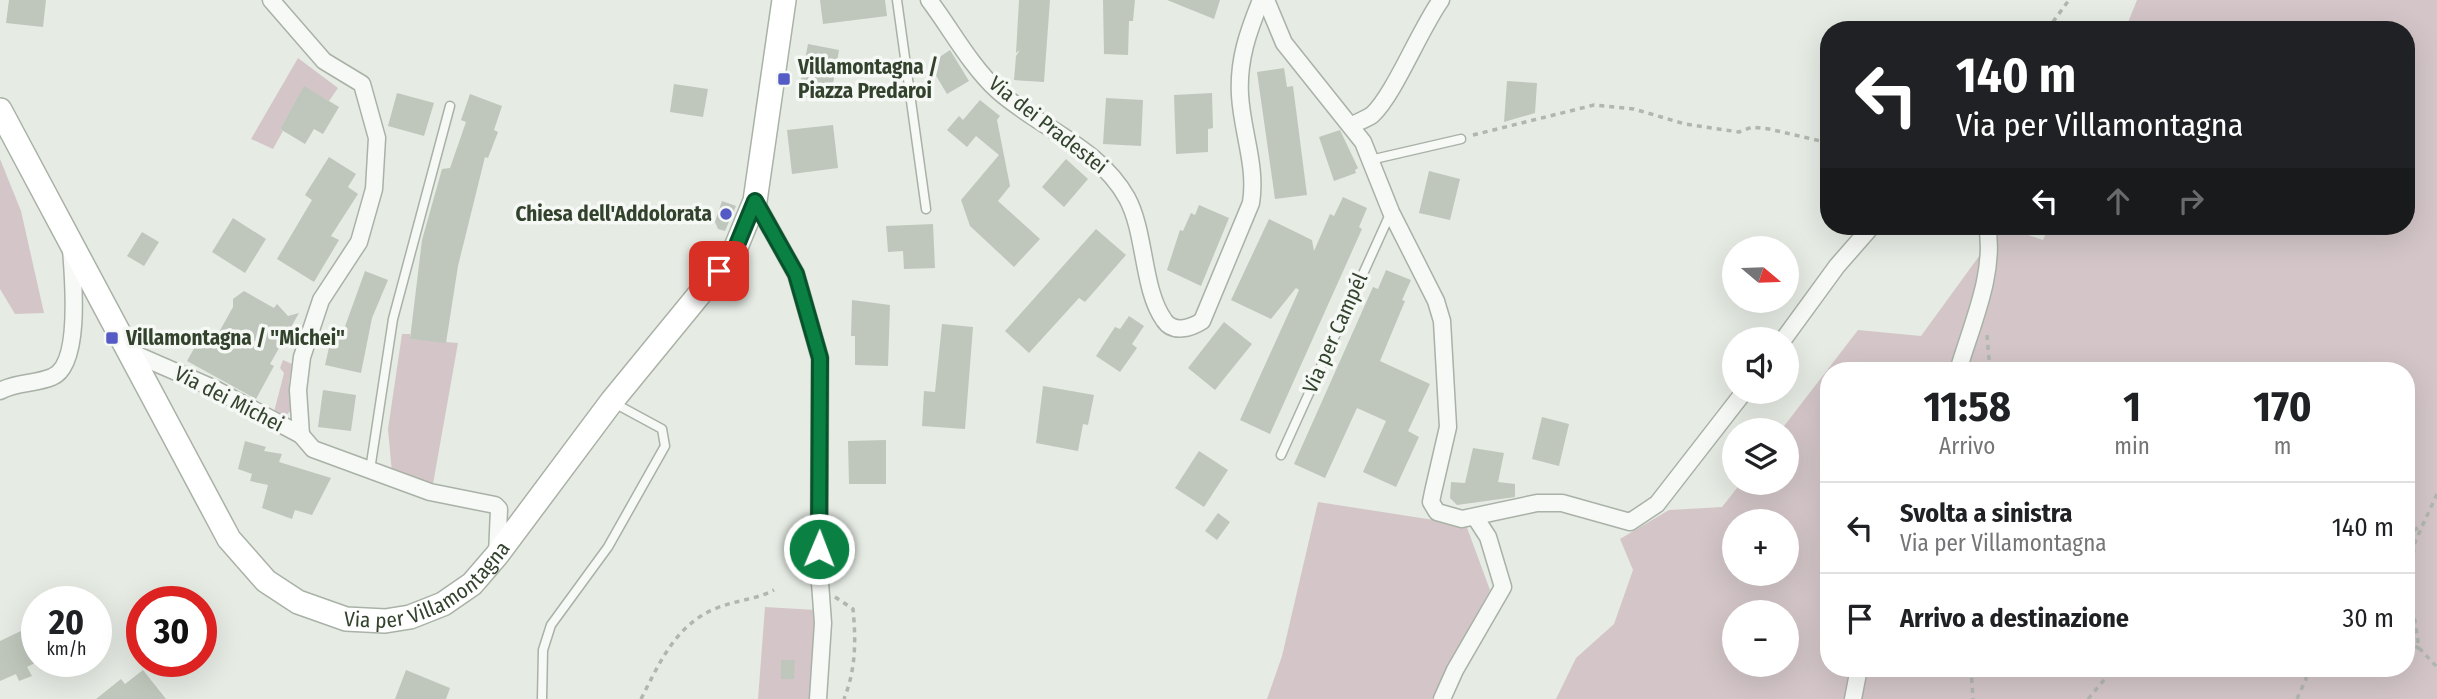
<!DOCTYPE html>
<html lang="it">
<meta charset="utf-8">
<style>
:root{--surface:#fff;--page:#f6f6f6;--text:#202124;--muted:#757577;--line:#e0e0e0}
body{margin:0;font-family:"Fira Sans Condensed",sans-serif;background:var(--page);color:var(--text);height:100vh;display:flex;flex-direction:column;font-size:26px;white-space:nowrap}
*{box-sizing:border-box;margin:0}
p{font-size:23px;color:var(--muted)}
.icon{flex:none;width:38px;height:38px;fill:none;stroke:currentColor;stroke-width:2;stroke-linecap:round;stroke-linejoin:round}
.map{position:relative;flex:1;overflow:hidden}
.side{position:absolute;left:1820px;top:362px;width:595px;height:315px;display:flex;flex-direction:column;background:var(--surface);border-radius:28px;box-shadow:0 7px 28px #0002}
.side>*{flex:none}
.guide{position:absolute;left:1820px;top:21px;width:595px;height:214px;border-radius:28px;box-shadow:0 7px 28px #0002;background:#202124;color:#fff;overflow:hidden}
.needle{width:46px;rotate:109deg}
.tools{position:absolute;left:1722px;top:236px;display:grid;gap:14px}
.tools a{display:grid;place-items:center;width:77px;height:77px;border-radius:50%;background:var(--surface);box-shadow:0 7px 28px #0002;font-size:35px}
.speed{position:absolute;left:21px;top:586px;display:flex;gap:14px;font-size:35px;font-weight:700;text-align:center}
.speed>*{display:grid;place-content:center;width:91px;height:91px;border-radius:50%;background:var(--surface);box-shadow:0 7px 28px #0002;line-height:1}
.speed small{font-size:18px;font-weight:400}
.speed .limit{border:10px solid #d22;background:#fff;color:#111}
.pin{position:absolute;display:grid;place-items:center;width:60px;height:60px;color:#fff;margin:-30px;border-radius:14px;box-shadow:0 4px 10px #0006}
.me{position:absolute;width:77px;margin:-38px;rotate:1deg;stroke-linejoin:round;filter:drop-shadow(0 0 5px #0008)}
.turn{display:flex;align-items:center;gap:24px;height:147px;padding:0 21px;font-size:32px}
.turn .icon{width:91px;height:91px;stroke-width:2.5}
.turn b{display:block;font-size:49px;line-height:60px}
.lanes{display:flex;align-items:center;height:66px;padding:0 21px;background:#0003;justify-content:center;gap:35px;direction:ltr}
.lanes .off{opacity:.35}
.eta{display:flex;justify-content:space-evenly;align-items:center;height:119px;text-align:center}
.eta b{font-size:42px;font-weight:700;line-height:49px}
ul{padding:0;list-style:none}
li{display:flex;align-items:center;gap:21px;height:91px;padding:0 21px;border-top:2px solid var(--line)}
li div{flex:1}
li b{display:block;font-size:26px}
li em{font-style:normal}
.map>svg:first-child{display:block}
.green{fill:#d4c6c8;fill-rule:evenodd}
.building{fill:#bfc7bc}
.lines{fill:none;stroke-linecap:round;stroke-linejoin:round}
.lane-casing{stroke:#a9b2a6;stroke-width:11}
.street-casing{stroke:#a9b2a6;stroke-width:19}
.secondary-casing{stroke:#a9b2a6;stroke-width:26}
.path{stroke:#b0b7ae;stroke-width:3.5;stroke-dasharray:5 5;stroke-linecap:butt}
.lane{stroke:#f7f9f7;stroke-width:8}
.street{stroke:#f7f9f7;stroke-width:16}
.secondary{stroke:#fff;stroke-width:23}
.route-casing{stroke:#07532c;stroke-width:18}
.route{stroke:#0b8043;stroke-width:12}
.poi-dot{fill:#545bc5;stroke:#f5f8f4;stroke-width:2.5}
.labels{text-anchor:middle;dominant-baseline:central;stroke-width:7;stroke-linejoin:round;paint-order:stroke}
.poi-label{font-size:21px;font-weight:bold;fill:#33422d;stroke:#f5f8f4;text-anchor:start}
.street-label{font-size:21px;fill:#33422d;stroke:#f5f8f4}
</style>
<div class="map">
<svg width="2437" height="699" viewBox="0 0 2437 699">
<rect width="100%" height="100%" fill="#e6ebe4"/>
<g class="green">
<path d="M2137 0H2437V699H1556L1576 658 1614 624 1633 570 1620 539 1669 510 1722 507 1741 483H1787V430H1781L1858 330 1921 336 2001 226 2043 240 2049 226H2406V30H2125ZM1829 371H2406V668H1829ZM1734 522H1787V574H1734ZM1734 612H1787V665H1734Z"/>
<polygon points="298,58 338,88 329,101 304,87 280,129 283,131 273,149 251,139"/>
<polygon points="0,159 21,211 44,313 15,314 0,289"/>
<polygon points="402,334 410,334 410,339 458,343 433,484 392,473 388,429"/>
<polygon points="283,360 292,364 289,383 292,409 283,419 273,416 284,373 280,368"/>
<polygon points="1318,502 1466,525 1490,590 1432,699 1267,699 1282,656"/>
<polygon points="765,607 816,610 810,699 758,699"/>
</g>
<g class="building">
<polygon points="9,0 46,0 43,27 6,23"/>
<polygon points="820,0 885,0 887,16 823,24"/>
<polygon points="1019,0 1050,0 1044,82 1014,80 1016,56 1020,50 1016,53"/>
<polygon points="1103,0 1135,0 1133,21 1129,21 1128,55 1104,54"/>
<polygon points="1167,0 1220,0 1214,19"/>
<polygon points="808,44 839,50 830,101 798,95"/>
<polygon points="950,50 969,81 947,94 929,64"/>
<polygon points="1284,68 1287,87 1293,86 1307,195 1275,199 1257,72"/>
<polygon points="1507,81 1537,83 1535,113 1504,122"/>
<polygon points="674,84 708,89 703,117 670,112"/>
<polygon points="304,86 339,107 323,134 314,129 305,144 280,129"/>
<polygon points="397,93 434,103 424,136 388,126"/>
<polygon points="1212,93 1213,128 1208,129 1208,152 1176,154 1174,95"/>
<polygon points="470,94 502,106 494,130 498,132 488,158 485,157 458,266 446,343 410,339 422,240 442,169 450,168 466,122 461,120"/>
<polygon points="1106,98 1143,100 1141,146 1103,144"/>
<polygon points="980,100 1000,116 997,120 1010,186 998,201 1040,239 1014,267 970,226 961,200 999,155 976,136 967,147 947,130 959,116 963,120"/>
<polygon points="833,125 838,168 792,174 787,130"/>
<polygon points="1340,130 1358,168 1355,170 1356,173 1334,181 1319,137"/>
<polygon points="329,157 356,174 348,187 358,194 331,236 339,240 314,282 277,259 312,200 305,195"/>
<polygon points="1066,159 1088,179 1064,207 1042,187"/>
<polygon points="1429,171 1460,179 1450,220 1419,213"/>
<polygon points="1343,197 1367,208 1359,227 1362,229 1270,434 1240,420 1299,290 1296,288 1271,319 1231,300 1269,219 1312,240 1314,251 1330,214 1334,216"/>
<polygon points="722,201 736,206 725,231 718,229 715,222"/>
<polygon points="1199,205 1229,218 1201,286 1167,270 1180,230 1183,231 1191,213 1195,215"/>
<polygon points="233,218 266,239 245,273 212,252"/>
<polygon points="933,224 935,268 904,269 903,251 888,252 886,226"/>
<polygon points="1096,229 1126,255 1085,302 1079,298 1029,353 1005,331"/>
<polygon points="142,232 159,242 144,266 127,256"/>
<polygon points="1386,270 1411,280 1402,300 1405,301 1380,361 1430,384 1408,431 1419,437 1396,487 1363,472 1386,421 1357,408 1325,478 1294,464 1373,287 1378,289"/>
<polygon points="365,271 388,280 372,318 361,373 325,365 333,330 343,332"/>
<polygon points="244,291 274,308 277,304 288,316 299,313 270,364 274,366 256,399 187,361 206,327 218,334 233,307 233,299"/>
<polygon points="852,300 890,305 888,366 855,365 855,336 851,336"/>
<polygon points="1129,316 1144,326 1132,344 1137,348 1120,372 1096,356 1115,327 1120,329"/>
<polygon points="1224,322 1252,344 1215,390 1188,368"/>
<polygon points="942,324 973,327 965,429 922,426 924,391 935,392"/>
<polygon points="1043,386 1094,395 1088,425 1083,424 1078,451 1036,443"/>
<polygon points="323,390 356,395 351,431 318,427"/>
<polygon points="1542,417 1569,424 1559,466 1532,459"/>
<polygon points="886,440 886,484 849,484 848,441"/>
<polygon points="245,441 266,447 264,451 282,454 279,462 331,478 312,515 295,510 292,519 262,508 268,485 250,481 252,474 238,469"/>
<polygon points="1473,448 1504,453 1498,482 1515,484 1515,497 1457,505 1450,498 1451,482 1465,483"/>
<polygon points="1199,451 1228,470 1204,507 1175,488"/>
<polygon points="1218,513 1230,522 1217,540 1205,531"/>
<polygon points="23,630 26,637 37,632 37,662 27,667 32,676 19,681 16,674 0,681 0,641"/>
<polygon points="781,660 795,660 794,679 781,679"/>
<polygon points="143,670 166,699 96,699 121,679 125,684"/>
<polygon points="406,670 450,688 446,699 395,699"/>
</g>
<g class="lines">
<defs>
<g id="lane">
<polyline points="897,0 926,209"/>
<polyline points="1370,160 1461,139"/>
<polyline points="1281,455 1391,212"/>
<polyline points="370,470 393,319 450,106"/>
<polyline points="542,699 543,650 551,625 608,547 665,446 662,429 614,403"/>
</g>
<g id="street">
<path d="M929 0C951 29 970 65 997 90 1039 128 1098 146 1127 198 1146 233 1142 289 1164 320 1173 334 1191 328 1202 321L1251 203C1257 166 1242 132 1240 95 1238 60 1248 32 1261 0"/>
<polyline points="1266,0 1284,43 1363,142 1391,212 1436,301 1442,321 1448,427 1433,492 1431,502 1437,512 1462,519 1537,503 1562,503 1630,522 1657,504 1744,392"/>
<path d="M1352 125C1358 122 1366 119 1372 115 1394 95 1420 29 1441 0"/>
<polyline points="755,201 796,274 820,358 819,569 823,623 818,699"/>
<polyline points="1783,340 1837,266 1872,226"/>
<polyline points="128,351 213,388 301,435 298,390 302,357 321,300 359,242 374,189 377,138 362,84 324,61 271,0"/>
<path d="M1958 371C1971 326 1996 273 1987 226"/>
<path d="M0 391C15 382 36 384 52 377 82 365 73 276 71 249"/>
<polyline points="301,435 313,449 430,492 495,505 499,509 497,555"/>
<polyline points="1442,699 1455,670 1503,587 1488,537 1475,517"/>
<polyline points="1853,699 1859,668"/>
</g>
<g id="secondary">
<path id="s1" d="M0 110 229 539 266 581 298 602 346 619 385 621 410 617 443 604 472 584 497 555 612 401 734 252 755 201 784 0"/>
</g>
</defs>
<use href="#lane" class="lane-casing"/>
<use href="#street" class="street-casing"/>
<use href="#secondary" class="secondary-casing"/>
<g class="path">
<polyline points="2047,30 2069,0"/>
<polyline points="1473,135 1594,105 1634,109 1685,124 1739,132 1752,127 1769,129 1829,143"/>
<polyline points="1987,335 1990,371"/>
<polyline points="2437,494 2415,542 2409,583 2419,648 2437,667"/>
<polyline points="2406,537 2421,525"/>
<path d="M835 597 853 609C856 640 856 669 844 699"/>
<polyline points="2406,643 2419,648"/>
<polyline points="1971,668 1973,699"/>
<path d="M641 699C660 662 676 624 717 608 736 600 755 600 774 590"/>
<polyline points="2088,699 2114,668"/>
<polyline points="2297,699 2306,679 2306,668"/>
</g>
<use href="#lane" class="lane"/>
<use href="#street" class="street"/>
<use href="#secondary" class="secondary"/>
</g>
<g class="lines">
<defs>
<polyline id="route" points="719,271 734,252 755,201 796,274 820,358 819,549"/>
</defs>
<use href="#route" class="route-casing"/>
<use href="#route" class="route"/>
</g>
<g class="poi-dot">
<rect x="777" y="72" width="14" height="14" rx="3.5"/>
<circle cx="726" cy="214" r="7"/>
<rect x="105" y="331" width="14" height="14" rx="3.5"/>
</g>
<g class="labels">
<g class="poi-label">
<text x="798" y="67">Villamontagna /<tspan x="798" dy="24">Piazza Predaroi</tspan></text>
<text x="712" y="214" text-anchor="end">Chiesa dell'Addolorata</text>
<text x="126" y="338">Villamontagna / "Michei"</text>
</g>
<g class="street-label">
<text transform="translate(1048 125) rotate(38)">Via dei Pradestei</text>
<text transform="translate(1335 333) rotate(-66)">Via per Campél</text>
<text transform="translate(229 399) rotate(27)">Via dei Michei</text>
<text stroke="none"><textPath href="#s1" startOffset="724">Via per Villamontagna</textPath></text>
</g>
</g>
</svg>
<div class="tools">
<a><svg class="needle" viewBox="-14 -14 28 28"><path d="M0-13l5 13h-10z" fill="#e53935"/><path d="M0 13l5-13h-10z" fill="#757577"/></svg></a>
<a><svg class="icon" aria-label="sound" viewBox="0 0 24 24"><path d="M4 9h4l5-4v14l-5-4H4zM17 9q2 3 0 6"/></svg></a>
<a><svg class="icon" aria-label="layers" viewBox="0 0 24 24"><path d="M12 4l9 5-9 5-9-5zM3 14l9 5 9-5"/></svg></a>
<a>+</a>
<a>−</a>
</div>
<div class="speed"><div>20<small>km/h</small></div><div class="limit">30</div></div>
<div class="pin" style="left:719px;top:271px;background:#d93025"><svg class="icon" aria-label="arrive" viewBox="0 0 24 24"><path d="M6 21V4h12l-3 4 3 4H6"/></svg></div>
<svg class="me" style="left:819px;top:549px" viewBox="-20 -20 40 40"><circle r="17" fill="#0b8043" stroke="#fff" stroke-width="3"/><path d="M0-11L8 9 0 5-8 9z" fill="#fff"/></svg>
<div class="guide">
<div class="turn"><svg class="icon" aria-label="left" viewBox="0 0 24 24"><path d="M17 20v-9H6M10 6l-5 5 5 5"/></svg><div><b>140 m</b>Via per Villamontagna</div></div>
<div class="lanes"><svg class="icon" aria-label="left" viewBox="0 0 24 24"><path d="M17 20v-9H6M10 6l-5 5 5 5"/></svg><svg class="icon off" aria-label="ahead" viewBox="0 0 24 24"><path d="M12 20V5M6 11l6-6 6 6"/></svg><svg class="icon off" aria-label="right" viewBox="0 0 24 24"><path d="M7 20v-9h11M14 6l5 5-5 5"/></svg></div>
</div>
<section class="side">
<div class="eta">
<div><b>11:58</b><p>Arrivo</p></div>
<div><b>1</b><p>min</p></div>
<div><b>170</b><p>m</p></div>
</div>
<ul>
<li><svg class="icon" aria-label="left" viewBox="0 0 24 24"><path d="M17 20v-9H6M10 6l-5 5 5 5"/></svg><div><b>Svolta a sinistra</b><p>Via per Villamontagna</p></div><em>140 m</em></li>
<li><svg class="icon" aria-label="arrive" viewBox="0 0 24 24"><path d="M6 21V4h12l-3 4 3 4H6"/></svg><div><b>Arrivo a destinazione</b></div><em>30 m</em></li>
</ul>
</section>
</div>
